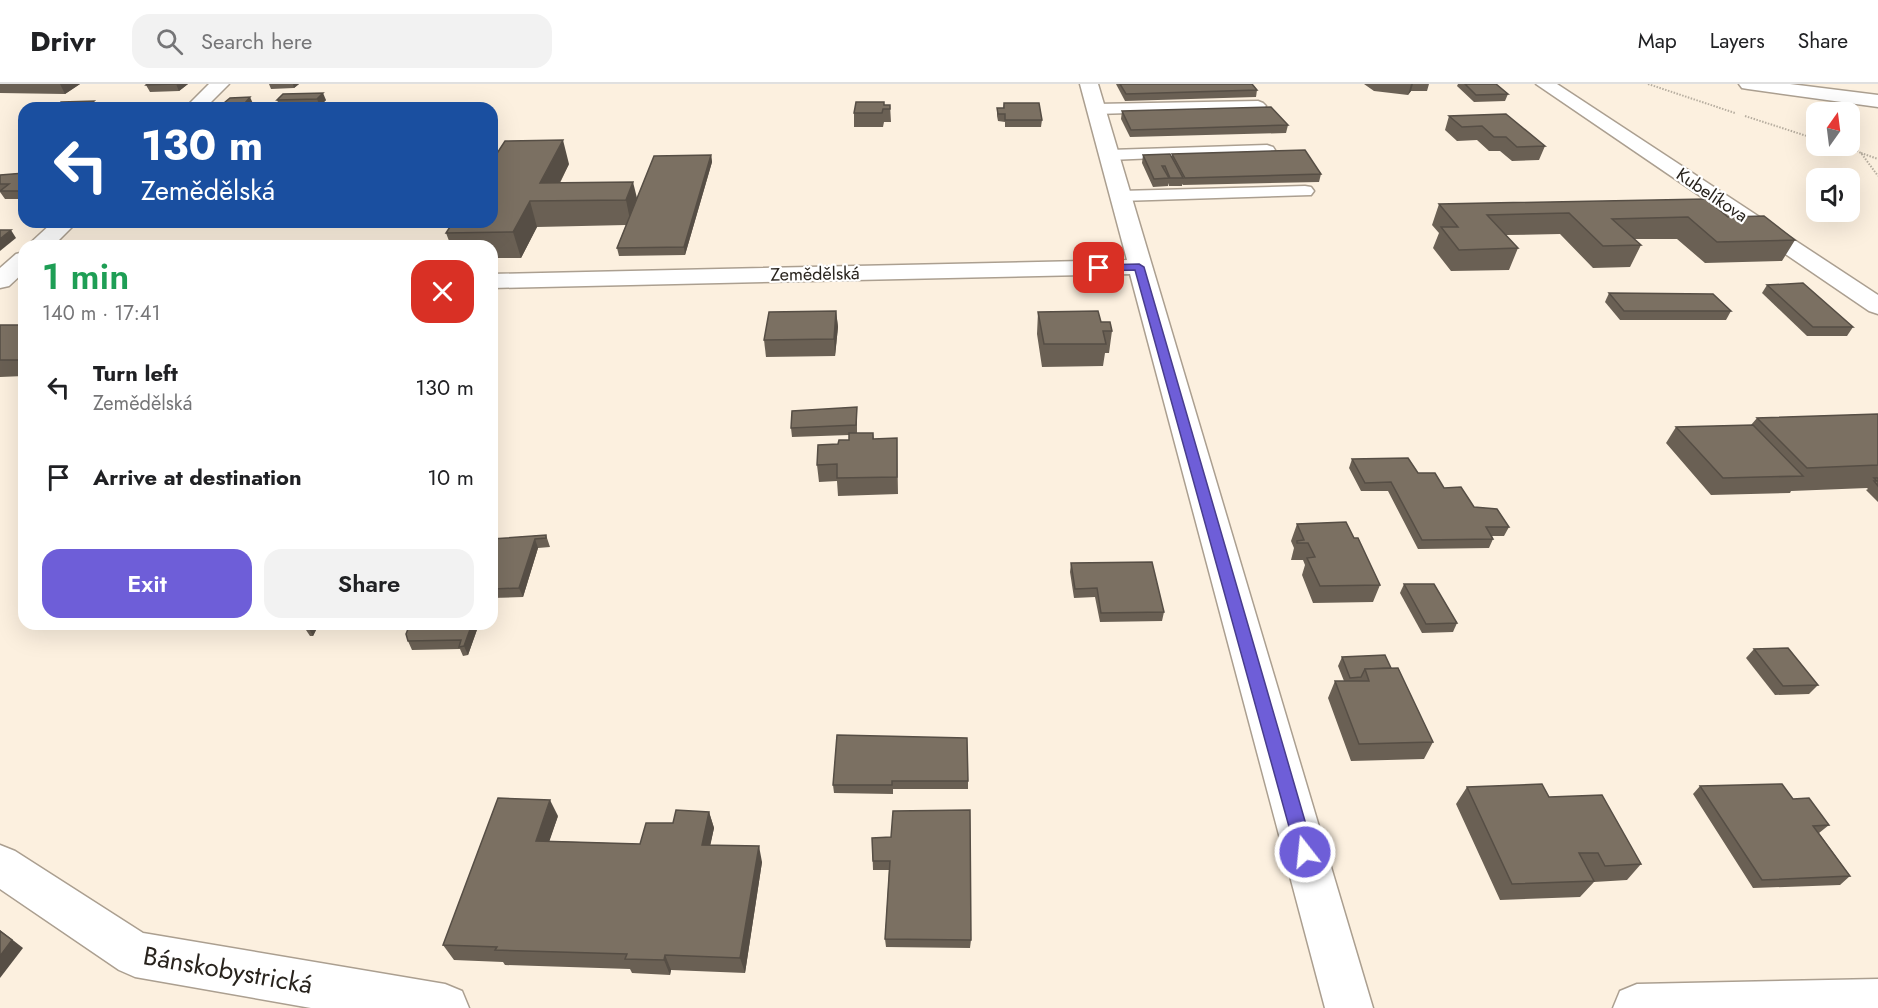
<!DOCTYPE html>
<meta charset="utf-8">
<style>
:root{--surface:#fff;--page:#f2f2f2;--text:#202124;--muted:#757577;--line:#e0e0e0;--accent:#6e5ed8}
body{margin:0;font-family:Jost,sans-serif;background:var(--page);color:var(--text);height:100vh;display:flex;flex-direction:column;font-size:22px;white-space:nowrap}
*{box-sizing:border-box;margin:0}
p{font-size:20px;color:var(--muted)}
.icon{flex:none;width:33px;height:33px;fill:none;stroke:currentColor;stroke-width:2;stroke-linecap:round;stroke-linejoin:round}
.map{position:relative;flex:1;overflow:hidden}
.sheet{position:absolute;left:18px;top:156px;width:480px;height:390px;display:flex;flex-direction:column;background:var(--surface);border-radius:18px;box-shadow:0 6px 24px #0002}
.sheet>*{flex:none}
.guide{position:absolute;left:18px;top:18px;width:480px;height:126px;border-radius:18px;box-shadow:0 6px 24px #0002;background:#1a4fa0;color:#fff;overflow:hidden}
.needle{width:39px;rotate:14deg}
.tools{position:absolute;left:1806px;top:18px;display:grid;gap:12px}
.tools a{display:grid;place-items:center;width:54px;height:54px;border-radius:12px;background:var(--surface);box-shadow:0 6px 24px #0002;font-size:30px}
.pin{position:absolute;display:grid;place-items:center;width:51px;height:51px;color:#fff;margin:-26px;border-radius:12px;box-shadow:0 3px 9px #0006}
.me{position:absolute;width:66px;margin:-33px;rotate:344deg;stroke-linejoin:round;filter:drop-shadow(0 0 4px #0008)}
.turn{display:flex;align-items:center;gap:21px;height:126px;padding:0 24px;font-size:27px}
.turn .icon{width:78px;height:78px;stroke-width:2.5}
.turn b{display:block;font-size:42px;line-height:51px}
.round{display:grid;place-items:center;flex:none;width:63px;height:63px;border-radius:18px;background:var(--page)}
.head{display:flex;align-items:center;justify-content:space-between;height:102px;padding:0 24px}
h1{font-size:36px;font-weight:600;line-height:45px;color:#1e9e55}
.action{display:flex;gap:12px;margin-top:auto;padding:12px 24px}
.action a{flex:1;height:69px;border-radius:18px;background:var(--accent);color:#fff;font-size:24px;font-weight:600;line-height:69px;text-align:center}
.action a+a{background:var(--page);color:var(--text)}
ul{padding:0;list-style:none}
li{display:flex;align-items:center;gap:18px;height:90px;padding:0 24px}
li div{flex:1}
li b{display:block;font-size:22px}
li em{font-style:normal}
header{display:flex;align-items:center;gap:36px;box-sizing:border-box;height:84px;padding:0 30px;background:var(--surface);border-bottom:2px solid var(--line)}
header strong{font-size:28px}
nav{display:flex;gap:33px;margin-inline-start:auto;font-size:21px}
.search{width:420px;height:54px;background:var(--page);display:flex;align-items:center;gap:15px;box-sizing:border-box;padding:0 21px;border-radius:18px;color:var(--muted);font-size:22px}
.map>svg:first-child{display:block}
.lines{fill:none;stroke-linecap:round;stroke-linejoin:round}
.lane-casing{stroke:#ab9f90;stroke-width:3}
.street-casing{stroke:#ab9f90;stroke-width:3}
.secondary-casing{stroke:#ab9f90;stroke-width:3}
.path{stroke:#b7aea0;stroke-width:2;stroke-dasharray:1.5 1.5;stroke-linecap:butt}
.lane{fill:#fff;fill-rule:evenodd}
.street{fill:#fff;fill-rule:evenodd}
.secondary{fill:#fff;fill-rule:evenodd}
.wall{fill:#6a6054}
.shaded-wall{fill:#564e45}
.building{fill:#7b7062;stroke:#564e45;stroke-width:1.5}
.route{fill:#6e5ed8;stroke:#483d8c;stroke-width:1.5}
.labels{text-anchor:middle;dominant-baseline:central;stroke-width:4.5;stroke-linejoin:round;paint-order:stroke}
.far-street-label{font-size:18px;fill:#28231d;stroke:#fff}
.near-street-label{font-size:26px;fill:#28231d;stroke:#fff}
</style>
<header>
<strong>Drivr</strong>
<div class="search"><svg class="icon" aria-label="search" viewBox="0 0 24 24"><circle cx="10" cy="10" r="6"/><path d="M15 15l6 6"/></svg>Search here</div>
<nav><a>Map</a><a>Layers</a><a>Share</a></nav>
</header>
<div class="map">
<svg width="1878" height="924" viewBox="0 0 1878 924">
<rect width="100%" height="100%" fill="#fcf0df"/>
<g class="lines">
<defs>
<g id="lane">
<polygon points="1258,17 1263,19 1266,22 1263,25 1096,30 1088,25 1096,20"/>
<polygon points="1267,61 1273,63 1275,66 1273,69 1110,76 1102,71 1110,66"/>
<polygon points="1305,102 1311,103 1314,107 1311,111 1120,117 1114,116 1111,112 1114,108 1120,107"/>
</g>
<g id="street">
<polygon points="209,0 229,0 205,24 185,24"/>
<polygon points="1080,0 1098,0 1373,924 1325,924 1130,190 492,204 492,190 1127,176"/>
<polygon points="1739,0 1790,0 1878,11 1878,23 1748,5 1742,4"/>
<polygon points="53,138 77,138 53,162 27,162"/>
<polygon points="24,168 24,188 9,202 0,204 0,184 16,170"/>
<polygon points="0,761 15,767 143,849 445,900 462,907 469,924 311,924 135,893 119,886 0,805"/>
<polygon points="1878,895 1878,924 1613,924 1620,907 1637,900"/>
</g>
<polygon id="secondary" points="1536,0 1557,0 1878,211 1878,230 1869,227"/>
</defs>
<use href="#lane" class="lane-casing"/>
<use href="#street" class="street-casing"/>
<use href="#secondary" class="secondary-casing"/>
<g class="path">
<polyline points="1648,0 1735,29"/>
<polyline points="1745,32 1816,55"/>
<polyline points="1837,62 1853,67"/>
<polyline points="1849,62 1861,69 1878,92"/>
<polyline points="1861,69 1878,75"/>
</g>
<use href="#lane" class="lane"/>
<use href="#street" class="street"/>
<use href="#secondary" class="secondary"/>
</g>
<g class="wall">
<polygon points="0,0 80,0 65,10 0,9"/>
<polygon points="147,0 188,0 179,7 150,8 146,1"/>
<polygon points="269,0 299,0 294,4 271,5"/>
<polygon points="1116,0 1252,0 1257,6 1256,13 1125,17"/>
<polygon points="1364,0 1429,0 1427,7 1411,7 1408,11 1374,7"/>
<polygon points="1458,0 1496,0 1508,10 1505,17 1474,18 1457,2"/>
<polygon points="283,10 326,16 320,22 280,23 277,16"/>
<polygon points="1004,19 1042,36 1041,43 1005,43 1005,38 998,37 997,32 997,24 1003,24"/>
<polygon points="884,21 890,21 891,38 884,38 883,43 854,43 854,29"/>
<polygon points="1122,27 1288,41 1286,49 1130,53 1121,35"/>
<polygon points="1449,32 1545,62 1539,76 1512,77 1500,67 1489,67 1477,56 1457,57 1445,46"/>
<polygon points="1172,70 1321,90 1319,98 1183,101 1182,100 1182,102 1169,102 1168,99 1168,102 1153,103 1142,79 1143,71 1172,73"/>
<polygon points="711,71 712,78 685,171 619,172 617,164 626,141 537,143 521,174 492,174 492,162 451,162 446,149 569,80 560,99 637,114"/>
<polygon points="24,89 24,115 5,115 0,108 0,91"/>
<polygon points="1439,120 1728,133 1795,156 1782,177 1705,179 1677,155 1634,155 1641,161 1630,183 1593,184 1560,150 1506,151 1518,164 1509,186 1451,187 1433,164 1439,149 1432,141"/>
<polygon points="109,138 144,138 141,141 111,142"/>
<polygon points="1767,201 1853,243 1847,252 1807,252 1762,209"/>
<polygon points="1609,209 1731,227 1726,236 1620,236 1605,218"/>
<polygon points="836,227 838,243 835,272 766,273 764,256"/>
<polygon points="1038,228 1101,238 1112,247 1109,269 1105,269 1103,282 1042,283 1037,250"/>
<polygon points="0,241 24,241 24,292 0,293"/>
<polygon points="857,323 857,349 873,349 874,355 897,354 898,410 838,412 837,397 819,398 817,381 849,356 849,351 792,353 791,344"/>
<polygon points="1878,330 1878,418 1866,406 1868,405 1867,404 1791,407 1790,409 1711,411 1666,359 1676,343 1751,341 1757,334"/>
<polygon points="1352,375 1418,389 1444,404 1474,423 1509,443 1504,452 1492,452 1493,455 1489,464 1418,465 1388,407 1361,407 1349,384"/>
<polygon points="1297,440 1354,454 1380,501 1373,518 1313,519 1302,491 1305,481 1303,476 1291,476 1294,464 1291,457"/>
<polygon points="546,451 550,463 538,464 523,513 492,514 492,455"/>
<polygon points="1071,479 1164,528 1162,537 1100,538 1095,513 1074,514 1070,488"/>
<polygon points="1404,500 1457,539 1453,548 1422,549 1400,509"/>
<polygon points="305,540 319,540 313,552 310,552 304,543"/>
<polygon points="410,540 479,540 468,571 463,572 460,565 412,566 408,557"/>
<polygon points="1754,565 1818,601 1809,610 1775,611 1746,574"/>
<polygon points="1342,573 1391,584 1433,658 1424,675 1351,677 1328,614 1335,597 1344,597 1338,582"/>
<polygon points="837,651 968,697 968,705 893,705 893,710 834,709 833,701"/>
<polygon points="1700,702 1793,715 1829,741 1819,749 1850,792 1840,801 1753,804 1693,710"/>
<polygon points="1467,703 1549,713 1641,780 1627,796 1594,798 1580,813 1500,816 1456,720"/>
<polygon points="709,728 714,744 710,761 762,778 745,889 671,886 670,891 632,889 630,885 505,881 503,878 454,876 443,861 558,732 549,757 640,760 673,739"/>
<polygon points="872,754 971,856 970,864 886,863 885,855 889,786 873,786"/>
</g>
<g class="shaded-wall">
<polygon points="60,0 80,0 65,10"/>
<polygon points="176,0 188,0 179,7"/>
<polygon points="293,0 299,0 294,4"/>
<polygon points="1411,0 1413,0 1411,7 1408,11"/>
<polygon points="323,9 326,16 320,22 317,15"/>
<polygon points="250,13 255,24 241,24"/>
<polygon points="94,17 98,24 85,24"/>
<polygon points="563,56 569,80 550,117 540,99"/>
<polygon points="711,71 712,78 685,171 684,163"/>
<polygon points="633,98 639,122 631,141 626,116"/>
<polygon points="530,117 537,143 521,174 513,148"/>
<polygon points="11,146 16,154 0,167 0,155"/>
<polygon points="836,227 838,243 835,272 834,255"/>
<polygon points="535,455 538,464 523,513 519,504"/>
<polygon points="309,540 319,540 313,552 308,543"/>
<polygon points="472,540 479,540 468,571 464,562"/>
<polygon points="550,716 558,732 544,773 536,757"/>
<polygon points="709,728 714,744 707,777 702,761"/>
<polygon points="759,762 762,778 745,889 740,874"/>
<polygon points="0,846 23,864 0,894"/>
<polygon points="665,871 671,886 670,891 664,876"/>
</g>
<g class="building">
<polygon points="147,0 176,0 146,1"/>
<polygon points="1120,0 1252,0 1257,6 1126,10"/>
<polygon points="1465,0 1496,0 1508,10 1476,11"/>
<polygon points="323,9 317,15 277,16 283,10"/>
<polygon points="250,13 241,24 218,24 230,14"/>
<polygon points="94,17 85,24 27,24 32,21 57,21 61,18"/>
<polygon points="856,18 884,18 884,21 890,21 890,25 883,25 882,29 854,29"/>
<polygon points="1004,19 1039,19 1042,36 1005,36 1005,30 998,30 997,24 1004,24"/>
<polygon points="119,22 153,23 152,24 116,24"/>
<polygon points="1271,23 1288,41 1131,46 1122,27"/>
<polygon points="1506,30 1545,62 1517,63 1506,53 1494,53 1482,42 1462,43 1449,32"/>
<polygon points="563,56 540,99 633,98 626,116 530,117 513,148 446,149 453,138 492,138 492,77 505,57"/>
<polygon points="1305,66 1321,90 1185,94 1172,70"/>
<polygon points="1170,70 1183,94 1170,94 1165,82 1162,82 1169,94 1154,95 1143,71"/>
<polygon points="711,71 684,163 617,164 654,72"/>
<polygon points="24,89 24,107 0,107 9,100 0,100 0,91"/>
<polygon points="1706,115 1728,133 1764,132 1795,156 1717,158 1688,133 1612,135 1641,161 1603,162 1569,129 1487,131 1518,164 1459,166 1441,143 1458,143 1439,120"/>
<polygon points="0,146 11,146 0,155"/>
<polygon points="1803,199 1853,243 1813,243 1767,201"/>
<polygon points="1609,209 1713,210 1731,227 1624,227"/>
<polygon points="836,227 834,255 764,256 769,228"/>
<polygon points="1098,227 1101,238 1110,238 1112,247 1103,247 1106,260 1044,260 1038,228"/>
<rect x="0" y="241" width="24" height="35"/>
<polygon points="857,323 856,341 791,344 792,327"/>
<polygon points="1878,330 1878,381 1807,384 1757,334"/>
<polygon points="1753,341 1803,392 1723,394 1676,343"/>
<polygon points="849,349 873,349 873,355 897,354 897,393 837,394 837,380 817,381 818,361 838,360 839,356 849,356"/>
<polygon points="1408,374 1418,389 1435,389 1444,404 1461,403 1474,423 1497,425 1509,443 1486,443 1493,455 1422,456 1391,398 1365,399 1352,375"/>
<polygon points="1874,394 1878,394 1878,402 1874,397 1877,397"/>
<polygon points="1346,438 1354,454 1358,454 1380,501 1320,502 1307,474 1315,473 1308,459 1297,459 1297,457 1304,456 1297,440"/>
<polygon points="546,451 546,454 535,455 519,504 492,505 492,455"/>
<polygon points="1152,478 1164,528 1101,529 1097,504 1075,505 1071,479"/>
<polygon points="1404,500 1434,500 1457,539 1426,540"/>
<polygon points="410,540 472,540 464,562 459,563 461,556 408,557 406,550"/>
<polygon points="1788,564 1818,601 1783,602 1754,565"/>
<polygon points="1385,571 1391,584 1365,585 1361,593 1350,594 1342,573"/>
<polygon points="1398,584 1433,658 1359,660 1335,597 1369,597 1365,585"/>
<polygon points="837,651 967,654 968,697 892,697 892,701 833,701"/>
<polygon points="1542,700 1549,713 1602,711 1641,780 1605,782 1598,769 1579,769 1594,797 1512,800 1467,703"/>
<polygon points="1782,700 1793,715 1809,714 1829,741 1813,742 1850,792 1762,796 1700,702"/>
<polygon points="498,714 550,716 536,757 640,760 646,739 673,739 676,726 709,728 702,761 759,762 740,874 665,871 664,876 625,875 627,870 495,866 497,863 443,861"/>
<polygon points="970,726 971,856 885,855 890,777 873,777 872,754 891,753 893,727"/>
<polygon points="0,847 12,856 0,872"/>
</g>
<polygon class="route" points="1139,180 1144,183 1314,768 1311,774 1305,776 1299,774 1296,768 1135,186 1099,187 1094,184 1099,181"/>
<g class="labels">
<g class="far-street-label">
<text transform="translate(1712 111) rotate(34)">Kubelíkova</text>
<text transform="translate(815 190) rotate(-1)">Zemědělská</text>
</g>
<g class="near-street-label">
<text transform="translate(228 886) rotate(10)">Bánskobystrická</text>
</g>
</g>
</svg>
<div class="tools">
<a><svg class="needle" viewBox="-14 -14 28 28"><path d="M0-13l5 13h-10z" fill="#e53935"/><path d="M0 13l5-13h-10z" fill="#757577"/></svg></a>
<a><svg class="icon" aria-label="sound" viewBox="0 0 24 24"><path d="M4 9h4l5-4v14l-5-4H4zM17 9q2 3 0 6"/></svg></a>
</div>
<div class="pin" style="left:1099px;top:184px;background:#d93025"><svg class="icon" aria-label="arrive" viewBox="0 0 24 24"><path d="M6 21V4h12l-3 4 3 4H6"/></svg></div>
<svg class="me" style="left:1305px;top:768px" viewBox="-20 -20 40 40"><circle r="17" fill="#6e5ed8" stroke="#fff" stroke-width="3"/><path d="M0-11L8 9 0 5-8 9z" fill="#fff"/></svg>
<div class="guide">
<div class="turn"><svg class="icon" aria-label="left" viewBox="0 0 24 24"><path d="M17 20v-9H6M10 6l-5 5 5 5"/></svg><div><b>130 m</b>Zemědělská</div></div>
</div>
<section class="sheet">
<div class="head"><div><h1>1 min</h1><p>140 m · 17:41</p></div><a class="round" style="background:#d93025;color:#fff"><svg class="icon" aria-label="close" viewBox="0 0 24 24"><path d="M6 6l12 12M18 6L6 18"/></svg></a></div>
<ul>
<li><svg class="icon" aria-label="left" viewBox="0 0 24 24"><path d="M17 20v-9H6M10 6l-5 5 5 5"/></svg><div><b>Turn left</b><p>Zemědělská</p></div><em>130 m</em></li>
<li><svg class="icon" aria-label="arrive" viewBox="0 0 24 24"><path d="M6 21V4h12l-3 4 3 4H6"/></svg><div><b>Arrive at destination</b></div><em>10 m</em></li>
</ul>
<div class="action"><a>Exit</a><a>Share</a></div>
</section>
</div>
